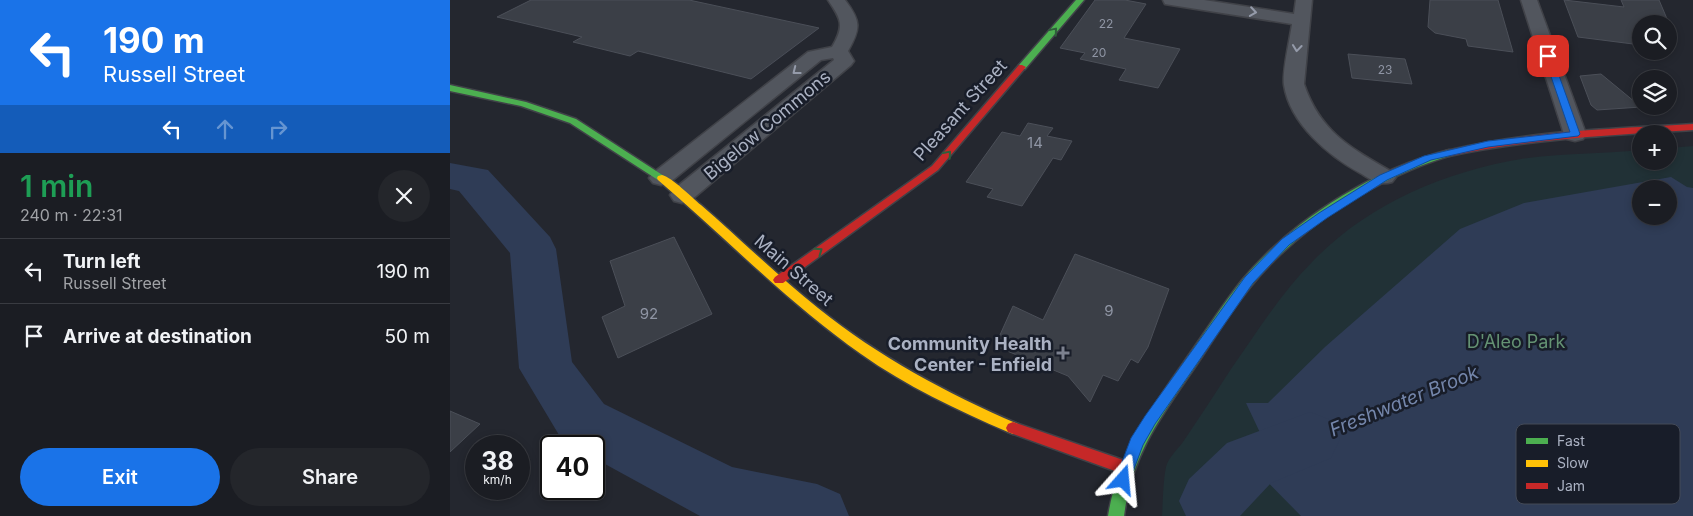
<!DOCTYPE html>
<meta charset="utf-8">
<style>
:root{--surface:#1b1d23;--page:#24262b;--text:#f1f3f6;--muted:#a0a2a6;--line:#393b41;--accent:#1a73e8}
body{margin:0;font-family:Inter,sans-serif;background:var(--page);color:var(--text);height:100vh;display:flex;flex-direction:column;font-size:19px;white-space:nowrap}
*{box-sizing:border-box;margin:0}
p{font-size:16px;color:var(--muted)}
.icon{flex:none;width:28px;height:28px;fill:none;stroke:currentColor;stroke-width:2;stroke-linecap:round;stroke-linejoin:round}
.map{position:relative;flex:1;overflow:hidden}
.panel{display:flex;flex-direction:column;background:var(--surface);width:450px}
.panel>*{flex:none}
.hud{background:#1a73e8;color:#fff;overflow:hidden}
.buttons{position:absolute;left:1182px;top:15px;display:grid;gap:10px}
.buttons a{display:grid;place-items:center;width:45px;height:45px;border-radius:50%;background:var(--surface);box-shadow:0 2px 8px #0003,0 0 0 1px var(--line);font-size:25px}
.speed{position:absolute;left:15px;top:435px;display:flex;gap:10px;font-size:25px;font-weight:700;text-align:center}
.speed>*{display:grid;place-content:center;width:65px;height:65px;border-radius:50%;background:var(--surface);box-shadow:0 2px 8px #0003,0 0 0 1px var(--line);line-height:1}
.speed small{font-size:12px;font-weight:400}
.speed .limit{border:2px solid #111;border-radius:8px;background:#fff;color:#111}
.pin{position:absolute;display:grid;place-items:center;width:42px;height:42px;color:#fff;margin:-21px;border-radius:10px;box-shadow:0 2px 8px #0006}
.me{position:absolute;width:55px;margin:-28px;rotate:18deg;stroke-linejoin:round;filter:drop-shadow(0 0 4px #0008)}
.turn{display:flex;align-items:center;gap:18px;height:105px;padding:0 20px;font-size:22px}
.turn .icon{width:65px;height:65px;stroke-width:2.5}
.turn b{display:block;font-size:35px;line-height:42px}
.lanes{display:flex;align-items:center;height:48px;padding:0 20px;background:#0003;justify-content:center;gap:25px;direction:ltr}
.lanes .off{opacity:.35}
.round{display:grid;place-items:center;flex:none;width:52px;height:52px;border-radius:26px;background:var(--page)}
.head{display:flex;align-items:center;justify-content:space-between;height:85px;padding:0 20px}
h1{font-size:30px;font-weight:600;line-height:38px;color:#1e9e55}
.primary-button{display:flex;gap:10px;margin-top:auto;padding:10px 20px}
.primary-button a{flex:1;height:58px;border-radius:30px;background:var(--accent);color:#fff;font-size:20px;font-weight:600;line-height:58px;text-align:center}
.primary-button a+a{background:var(--page);color:var(--text)}
ul{padding:0;list-style:none}
li{display:flex;align-items:center;gap:15px;height:65px;padding:0 20px;border-top:1px solid var(--line)}
li div{flex:1}
li b{display:block;font-size:19px}
li em{font-style:normal}
main{display:flex;flex:1;min-height:0}
.map>svg:first-child{display:block}
.green{fill:#213136;fill-rule:evenodd}
.water{fill:#2f3c56;fill-rule:evenodd}
.lines{fill:none;stroke-linecap:round;stroke-linejoin:round}
.river{fill:#2f3c56;fill-rule:evenodd}
.building{fill:#3b3f47;stroke:#4b4f58}
.street-casing{stroke:#404248;stroke-width:3}
.fast-casing{stroke:#404248;stroke-width:3}
.slow-casing{stroke:#404248;stroke-width:3}
.jam-casing{stroke:#404248;stroke-width:3}
.street{fill:#52565e;fill-rule:evenodd}
.fast{fill:#4caf50;fill-rule:evenodd}
.slow{fill:#ffc107;fill-rule:evenodd}
.jam{fill:#c62828;fill-rule:evenodd}
.oneway{stroke:#959baa}
.oneway2{stroke:#2f5f3b}
.route{fill:#1a73e8;stroke:#114b97}
.poi-dot{fill:#7c818f;stroke:#181d29;stroke-width:2}
.labels{text-anchor:middle;dominant-baseline:central;stroke-width:5;stroke-linejoin:round;paint-order:stroke}
.far-number-label{font-size:12px;fill:#8f95a4}
.number-label{font-size:15px;fill:#8f95a4}
.street-label{font-size:18px;fill:#abb2c3;stroke:#181d29}
.park-label{font-size:18px;fill:#649273;stroke:#181d29}
.poi-label{font-size:18px;font-weight:bold;fill:#abb2c3;stroke:#181d29;text-anchor:end}
.water-label{font-size:19px;font-style:italic;fill:#7486ab;stroke:#181d29}
.key{fill:#181d29;stroke:#444a57;stroke-width:1}
.key-label{font-size:14px;fill:#abb2c3}
</style>
<main>
<section class="panel">
<div class="hud">
<div class="turn"><svg class="icon" aria-label="left" viewBox="0 0 24 24"><path d="M17 20v-9H6M10 6l-5 5 5 5"/></svg><div><b>190 m</b>Russell Street</div></div>
<div class="lanes"><svg class="icon" aria-label="left" viewBox="0 0 24 24"><path d="M17 20v-9H6M10 6l-5 5 5 5"/></svg><svg class="icon off" aria-label="ahead" viewBox="0 0 24 24"><path d="M12 20V5M6 11l6-6 6 6"/></svg><svg class="icon off" aria-label="right" viewBox="0 0 24 24"><path d="M7 20v-9h11M14 6l5 5-5 5"/></svg></div>
</div>
<div class="head"><div><h1>1 min</h1><p>240 m · 22:31</p></div><a class="round"><svg class="icon" aria-label="close" viewBox="0 0 24 24"><path d="M6 6l12 12M18 6L6 18"/></svg></a></div>
<ul>
<li><svg class="icon" aria-label="left" viewBox="0 0 24 24"><path d="M17 20v-9H6M10 6l-5 5 5 5"/></svg><div><b>Turn left</b><p>Russell Street</p></div><em>190 m</em></li>
<li><svg class="icon" aria-label="arrive" viewBox="0 0 24 24"><path d="M6 21V4h12l-3 4 3 4H6"/></svg><div><b>Arrive at destination</b></div><em>50 m</em></li>
</ul>
<div class="primary-button"><a>Exit</a><a>Share</a></div>
</section>
<div class="map">
<svg width="1243" height="516" viewBox="0 0 1243 516">
<rect width="100%" height="100%" fill="#24272f"/>
<path class="green" d="M1243 146V516H712C713 500 713 482 716 467 718 458 728 449 733 442 749 418 765 394 781 369 807 332 831 293 863 261 918 204 994 172 1071 159 1110 153 1151 154 1191 150V161H1219V148ZM1191 189H1219V216H1191Z"/>
<path class="water" d="M1221 177 1237 187 1243 188V516H851L789 453 813 439 796 403H818L875 347 1010 229 1074 203ZM1191 189H1219V216H1191Z"/>
<g class="lines">
<g class="river">
<polygon points="0,163 38,170 100,237 106,249 122,362 154,404 282,467 367,484 390,494 399,516 250,516 144,458 144,446 123,446 112,440 69,368 60,253 9,191 0,189"/>
<polygon points="860,412 881,420 890,439 881,458 821,483 790,516 736,516 729,501 739,479 777,443"/>
</g>
</g>
<g class="building">
<polygon points="81,0 239,0 369,28 301,79 188,51 180,56 123,42 132,37 47,17"/>
<polygon points="645,0 675,0 696,4 674,38 730,49 708,88 669,80 676,69 630,59 635,53 610,48"/>
<polygon points="980,0 1048,0 1063,52 1018,46 1016,39 985,33 978,27"/>
<polygon points="1114,0 1174,7 1171,0 1209,0 1226,40 1219,39 1219,24 1191,24 1191,34 1185,33 1191,45 1128,37"/>
<polygon points="898,54 955,59 962,84 902,78"/>
<polygon points="1151,74 1191,107 1147,110 1141,105 1130,76"/>
<polygon points="578,123 603,128 597,136 622,141 611,160 603,158 572,206 537,197 543,189 516,182 552,132 570,136"/>
<polygon points="224,237 262,314 168,358 152,317 175,306 160,261"/>
<polygon points="625,254 719,289 698,347 688,363 681,359 668,381 653,375 640,402 618,376 545,346 563,306 593,320"/>
<polygon points="0,411 30,424 0,452"/>
</g>
<g class="lines">
<defs>
<g id="street">
<path d="M378 0H395C411 21 411 28 398 51L404 61 401 65 240 201 232 203 224 201 220 195 224 189 384 60 383 58 371 60 219 183 211 185 203 183 199 178 203 173 358 52 382 47C395 25 391 19 378 0Z"/>
<path d="M713 0H754L844 14 846 0H862L854 84C870 132 901 148 942 172L946 177 942 182C929 186 922 180 910 173 879 156 840 124 834 85 832 71 840 39 842 24L721 5 715 4Z"/>
<polygon points="1071,0 1087,0 1136,134 1133,139 1125,141 1117,139 1114,134"/>
</g>
<g id="fast">
<polygon points="626,0 634,0 575,69 569,69 569,65"/>
<polygon points="0,85 76,102 126,119 217,178 212,181 208,180 120,123 71,106 0,91"/>
<path d="M999 150 1004 153 1002 155C928 177 851 225 801 286 780 312 762 342 743 370 709 419 682 455 674 516H658C668 454 699 412 734 362 754 334 772 305 793 279 844 219 924 169 999 150Z"/>
</g>
<path id="slow" d="M212 175C223 178 241 197 251 205 290 239 327 275 368 308 429 357 496 393 568 424L570 428 568 432 563 434 558 432C507 410 456 386 411 354 338 303 276 238 208 180L207 178 208 176Z"/>
<g id="jam">
<polygon points="569,65 572,65 576,67 488,170 333,283 325,283 323,280 325,277 482,166"/>
<path d="M1243 124V130C1161 135 1080 139 999 156L994 153 996 151C1076 131 1161 129 1243 124Z"/>
<polygon points="563,422 676,461 681,463 683,468 681,473 676,475 558,432 556,428 558,424"/>
</g>
</defs>
<use href="#street" class="street-casing"/>
<use href="#fast" class="fast-casing"/>
<use href="#slow" class="slow-casing"/>
<use href="#jam" class="jam-casing"/>
<use href="#street" class="street"/>
<use href="#fast" class="fast"/>
<use href="#slow" class="slow"/>
<use href="#jam" class="jam"/>
</g>
<defs><path id="oneway-chevron" d="M-2-3.5L2.5 0L-2 3.5" fill="none" stroke-width="1.6" stroke-linecap="round" stroke-linejoin="round" transform="scale(1.25)"/></defs>
<g class="oneway">
<use href="#oneway-chevron" transform="translate(803 12) rotate(8)"/>
<use href="#oneway-chevron" transform="translate(847 48) rotate(96)"/>
<use href="#oneway-chevron" transform="translate(346 71) rotate(142)"/>
</g>
<g class="oneway2">
<use href="#oneway-chevron" transform="translate(604 31) rotate(-50)"/>
<use href="#oneway-chevron" transform="translate(498 154) rotate(-49)"/>
<use href="#oneway-chevron" transform="translate(369 251) rotate(-35)"/>
</g>
<polygon class="route" points="1095,54 1102,56 1130,134 1128,136 1038,147 981,160 937,180 877,218 839,245 803,283 705,424 693,445 678,485 673,487 667,485 665,480 681,438 695,416 795,277 832,239 869,213 930,175 974,156 1038,141 1120,132 1094,56"/>
<path class="poi-dot" d="M610.5 345.5h5v5h5v5h-5v5h-5v-5h-5v-5h5z"/>
<g class="labels">
<g class="far-number-label">
<text x="656" y="23">22</text>
<text x="649" y="52">20</text>
<text x="935" y="69">23</text>
</g>
<g class="number-label">
<text x="585" y="142">14</text>
<text x="659" y="310">9</text>
<text x="199" y="313">92</text>
</g>
<g class="street-label">
<text transform="translate(510 110) rotate(-48)">Pleasant Street</text>
<text transform="translate(317 125) rotate(-40)">Bigelow Commons</text>
<text transform="translate(344 270) rotate(41)">Main Street</text>
</g>
<g class="park-label">
<text x="1066" y="341">D'Aleo Park</text>
</g>
<g class="poi-label">
<text x="602" y="343">Community Health<tspan x="602" dy="21">Center - Enfield</tspan></text>
</g>
<g class="water-label">
<text transform="translate(954 401) rotate(-22)">Freshwater Brook</text>
</g>
</g>
<rect x="1066" y="424" width="164" height="80" rx="8" class="key"/>
<rect x="1076" y="438" width="22" height="6" fill="#4caf50"/>
<rect x="1076" y="460" width="22" height="7" fill="#ffc107"/>
<rect x="1076" y="483" width="22" height="6" fill="#c62828"/>
<g class="key-label">
<text x="1107" y="446">Fast</text>
<text x="1107" y="468">Slow</text>
<text x="1107" y="491">Jam</text>
</g>
</svg>
<div class="buttons">
<a><svg class="icon" aria-label="search" viewBox="0 0 24 24"><circle cx="10" cy="10" r="6"/><path d="M15 15l6 6"/></svg></a>
<a><svg class="icon" aria-label="layers" viewBox="0 0 24 24"><path d="M12 4l9 5-9 5-9-5zM3 14l9 5 9-5"/></svg></a>
<a>+</a>
<a>−</a>
</div>
<div class="speed"><div>38<small>km/h</small></div><div class="limit">40</div></div>
<div class="pin" style="left:1098px;top:56px;background:#d93025"><svg class="icon" aria-label="arrive" viewBox="0 0 24 24"><path d="M6 21V4h12l-3 4 3 4H6"/></svg></div>
<svg class="me" style="left:673px;top:480px" viewBox="-20 -20 40 40"><path d="M0-17L14 15 0 8-14 15z" fill="#1a73e8" stroke="#fff" stroke-width="4"/></svg>
</div>
</main>
